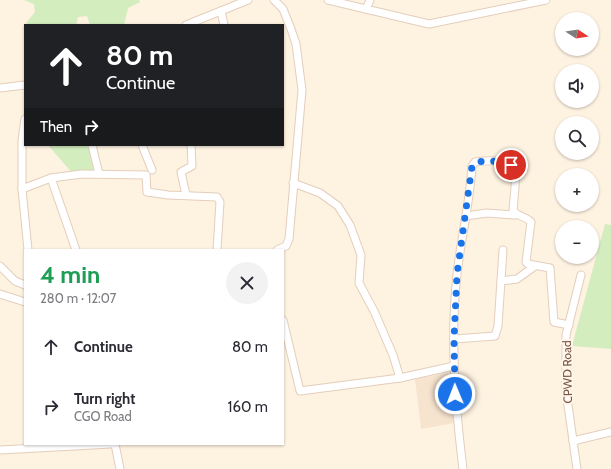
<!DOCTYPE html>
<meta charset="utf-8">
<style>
:root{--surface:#fff;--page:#f2f2f3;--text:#2b2b33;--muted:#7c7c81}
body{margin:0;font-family:Cabin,sans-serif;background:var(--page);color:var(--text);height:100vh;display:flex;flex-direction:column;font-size:15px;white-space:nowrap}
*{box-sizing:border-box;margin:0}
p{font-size:13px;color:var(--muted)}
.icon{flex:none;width:22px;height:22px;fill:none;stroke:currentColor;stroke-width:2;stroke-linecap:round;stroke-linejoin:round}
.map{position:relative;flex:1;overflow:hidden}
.sheet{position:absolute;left:24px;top:249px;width:260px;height:196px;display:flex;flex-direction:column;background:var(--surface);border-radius:0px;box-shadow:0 1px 3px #0004}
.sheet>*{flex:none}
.top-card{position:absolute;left:24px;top:24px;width:260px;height:122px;border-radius:0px;box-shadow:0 1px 3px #0004;background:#202124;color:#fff;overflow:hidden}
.needle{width:26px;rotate:102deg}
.buttons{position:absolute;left:555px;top:12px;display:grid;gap:8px}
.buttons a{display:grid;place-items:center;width:44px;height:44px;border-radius:50%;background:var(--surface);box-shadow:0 1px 3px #0004;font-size:20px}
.pin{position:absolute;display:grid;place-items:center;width:34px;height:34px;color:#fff;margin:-17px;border:2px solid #fff;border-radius:50%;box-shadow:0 1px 4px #0007}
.me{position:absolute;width:44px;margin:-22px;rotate:359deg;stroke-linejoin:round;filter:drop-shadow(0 0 3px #0008)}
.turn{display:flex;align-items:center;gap:14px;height:84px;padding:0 16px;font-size:18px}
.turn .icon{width:52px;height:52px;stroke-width:2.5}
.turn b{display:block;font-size:28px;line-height:34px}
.then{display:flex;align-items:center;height:38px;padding:0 16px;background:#0003;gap:8px;font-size:15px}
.round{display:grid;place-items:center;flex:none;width:42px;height:42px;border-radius:21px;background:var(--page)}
.head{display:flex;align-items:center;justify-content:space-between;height:68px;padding:0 16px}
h1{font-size:24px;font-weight:700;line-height:30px;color:#1e9e55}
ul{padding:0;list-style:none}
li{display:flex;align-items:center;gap:12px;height:60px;padding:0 16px}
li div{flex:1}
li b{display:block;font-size:15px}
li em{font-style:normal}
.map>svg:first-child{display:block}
.residential{fill:#f7e4cf}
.green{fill:#d3edbe}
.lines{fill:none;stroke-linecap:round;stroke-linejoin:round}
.minor-casing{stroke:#e4cebc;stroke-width:9}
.minor{stroke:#fff;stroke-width:7}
.route{stroke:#1a73e8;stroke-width:7;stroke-dasharray:0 12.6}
.labels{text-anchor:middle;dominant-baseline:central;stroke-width:4;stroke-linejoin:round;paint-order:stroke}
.street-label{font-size:12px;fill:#785645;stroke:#fff6ea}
</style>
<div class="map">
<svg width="611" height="469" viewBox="0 0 611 469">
<rect width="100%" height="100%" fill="#fef2e1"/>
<polygon class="residential" points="448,373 455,423 421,429 415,379"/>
<g class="green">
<polygon points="24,0 139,0 140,2 128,8 124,25 90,25 87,16 78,17 76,25 28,25 26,23 35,12 34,4"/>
<polygon points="48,145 91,145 101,168 105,171 73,174"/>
<polygon points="605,224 611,225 611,349 572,346"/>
</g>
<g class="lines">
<defs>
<g id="minor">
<polyline points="274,0 283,9 291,29 296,44 302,90 289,239 286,246 277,250"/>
<polyline points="328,0 429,24 546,0"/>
<polyline points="366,9 370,0"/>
<polyline points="221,11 224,25"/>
<polyline points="186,25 248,0"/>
<polyline points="0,88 25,85"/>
<polyline points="25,119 22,140 22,189 51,178 82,174 146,175 147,192 168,195 217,197 220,202 217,250"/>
<polyline points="92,145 99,174"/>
<polyline points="142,145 152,170"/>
<polyline points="51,178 76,250"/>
<polyline points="293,183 320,193 338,206 350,225 361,255 359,283 374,311 393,355 400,378"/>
<polyline points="22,189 28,250"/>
<polyline points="186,195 181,172 192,166 191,145"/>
<polyline points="466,216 487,213 515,215"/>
<polyline points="0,266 15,281 25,285"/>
<polyline points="501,281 517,279 535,266"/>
<polyline points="0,294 25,302"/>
<polyline points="283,320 300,391 400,378 454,366"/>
<polyline points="454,339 495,336 498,326 503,250"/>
<polyline points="573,441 611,432"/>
<polyline points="115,444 120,469"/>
<polyline points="0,450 111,444"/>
<path d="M463 469C455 404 450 339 457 274 461 238 470 202 472 166L475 162C523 156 516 173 513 210 517 217 526 216 531 222L526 262 528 264 550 268 554 322 569 325"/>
<polyline points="577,469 566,391 566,335 581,275"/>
</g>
</defs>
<use href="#minor" class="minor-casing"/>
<use href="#minor" class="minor"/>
</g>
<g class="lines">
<path class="route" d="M455 394 454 339 457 274 472 166C481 157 500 162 511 165"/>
</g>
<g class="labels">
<g class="street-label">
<text transform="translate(567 372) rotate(-91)">CPWD Road</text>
</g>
</g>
</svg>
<div class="buttons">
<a><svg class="needle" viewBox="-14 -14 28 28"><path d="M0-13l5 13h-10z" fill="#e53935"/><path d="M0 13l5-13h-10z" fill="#7c7c81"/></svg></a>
<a><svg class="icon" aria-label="sound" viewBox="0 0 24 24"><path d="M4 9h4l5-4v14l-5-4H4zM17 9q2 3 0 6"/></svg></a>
<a><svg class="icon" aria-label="search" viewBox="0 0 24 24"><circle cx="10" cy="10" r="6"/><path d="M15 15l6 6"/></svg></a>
<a>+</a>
<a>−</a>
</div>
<div class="pin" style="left:511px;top:165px;background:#d93025"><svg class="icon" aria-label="arrive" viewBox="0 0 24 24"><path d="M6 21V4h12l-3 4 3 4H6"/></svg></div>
<svg class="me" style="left:455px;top:394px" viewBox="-20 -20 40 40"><circle r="17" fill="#1a73e8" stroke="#fff" stroke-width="3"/><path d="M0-11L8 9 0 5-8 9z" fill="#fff"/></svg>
<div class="top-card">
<div class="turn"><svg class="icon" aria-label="ahead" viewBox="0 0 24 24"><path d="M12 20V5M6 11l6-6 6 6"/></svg><div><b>80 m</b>Continue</div></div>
<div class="then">Then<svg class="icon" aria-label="right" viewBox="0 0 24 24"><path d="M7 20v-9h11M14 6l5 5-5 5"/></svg></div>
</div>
<section class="sheet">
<div class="head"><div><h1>4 min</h1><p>280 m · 12:07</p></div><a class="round"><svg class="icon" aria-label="close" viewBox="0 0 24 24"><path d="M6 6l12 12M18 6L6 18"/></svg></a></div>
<ul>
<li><svg class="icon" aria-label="ahead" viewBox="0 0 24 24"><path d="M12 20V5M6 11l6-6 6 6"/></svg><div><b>Continue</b></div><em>80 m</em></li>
<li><svg class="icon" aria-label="right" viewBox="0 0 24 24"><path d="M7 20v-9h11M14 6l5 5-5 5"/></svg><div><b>Turn right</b><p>CGO Road</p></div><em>160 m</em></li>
</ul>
</section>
</div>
